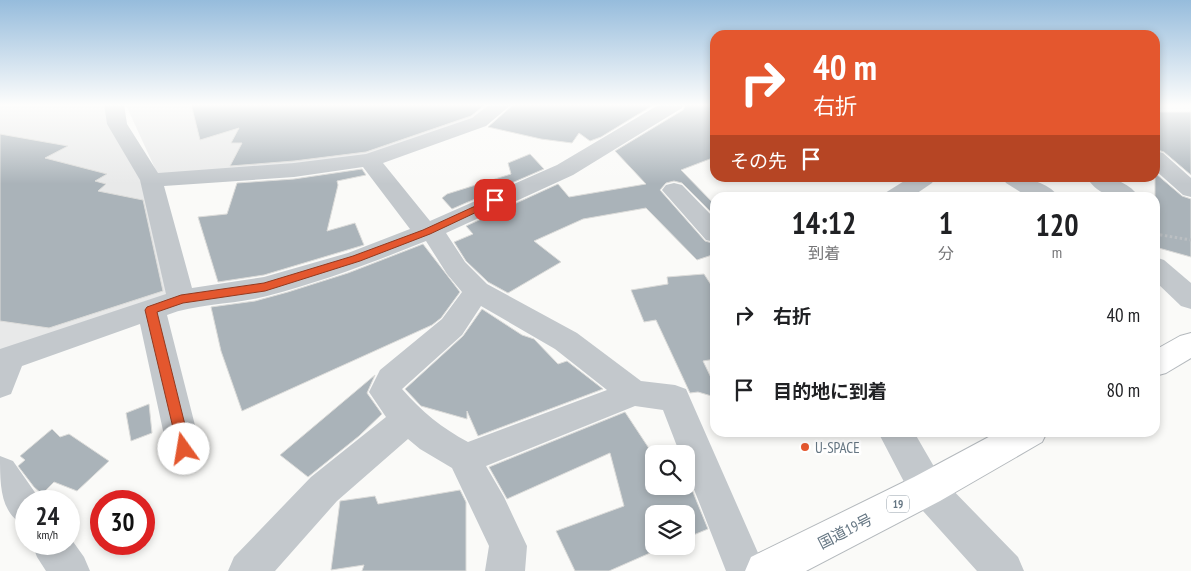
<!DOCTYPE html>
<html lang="ja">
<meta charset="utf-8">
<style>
:root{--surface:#fff;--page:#f2f2f2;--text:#202124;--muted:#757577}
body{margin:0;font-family:"PT Sans Narrow","Noto Sans JP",sans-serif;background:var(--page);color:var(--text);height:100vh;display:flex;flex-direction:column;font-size:19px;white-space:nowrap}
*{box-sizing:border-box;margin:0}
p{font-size:16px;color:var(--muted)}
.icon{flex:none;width:28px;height:28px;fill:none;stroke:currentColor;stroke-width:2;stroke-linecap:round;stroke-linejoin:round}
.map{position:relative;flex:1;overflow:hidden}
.side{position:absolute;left:710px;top:192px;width:450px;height:245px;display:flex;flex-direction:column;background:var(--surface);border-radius:15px;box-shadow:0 2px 8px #0003}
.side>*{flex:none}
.top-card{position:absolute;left:710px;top:30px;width:450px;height:152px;border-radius:15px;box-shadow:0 2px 8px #0003;background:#e4572e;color:#fff;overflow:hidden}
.fabs{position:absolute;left:645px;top:445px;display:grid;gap:10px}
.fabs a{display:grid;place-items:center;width:50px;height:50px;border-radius:10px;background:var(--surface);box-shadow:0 2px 8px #0003;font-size:25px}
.speed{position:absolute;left:15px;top:490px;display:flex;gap:10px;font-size:25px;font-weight:700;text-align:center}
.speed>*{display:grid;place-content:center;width:65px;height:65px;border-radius:50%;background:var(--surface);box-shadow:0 2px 8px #0003;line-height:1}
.speed small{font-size:12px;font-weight:400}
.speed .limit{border:8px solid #d22;background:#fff;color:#111}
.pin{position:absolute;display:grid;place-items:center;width:42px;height:42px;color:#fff;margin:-21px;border-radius:10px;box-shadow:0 2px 8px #0006}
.me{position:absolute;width:55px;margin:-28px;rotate:347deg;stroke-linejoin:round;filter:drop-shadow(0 0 4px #0008)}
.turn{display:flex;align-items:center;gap:18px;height:105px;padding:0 20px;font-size:22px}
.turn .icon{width:65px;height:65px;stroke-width:2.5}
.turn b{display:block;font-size:35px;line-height:42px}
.then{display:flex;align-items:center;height:48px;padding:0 20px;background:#0003;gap:10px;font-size:19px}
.eta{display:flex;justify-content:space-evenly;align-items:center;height:85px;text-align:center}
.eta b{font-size:30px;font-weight:600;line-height:35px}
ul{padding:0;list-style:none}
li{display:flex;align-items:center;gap:15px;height:75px;padding:0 20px}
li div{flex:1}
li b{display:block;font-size:19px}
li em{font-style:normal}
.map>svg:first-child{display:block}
.built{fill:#e8e9e9}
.building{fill:#aab3b9;stroke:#dcdcda}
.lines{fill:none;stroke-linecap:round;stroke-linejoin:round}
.highway-casing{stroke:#b4b9bd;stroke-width:2}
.path{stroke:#bbbfc2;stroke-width:3;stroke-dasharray:2.5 2.5;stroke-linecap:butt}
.minor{fill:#c3c8cc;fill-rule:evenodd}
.highway{fill:#fff;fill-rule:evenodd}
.route{fill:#e4572e;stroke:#94391e}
.poi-dot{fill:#e4572e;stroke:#fff;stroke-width:2}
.labels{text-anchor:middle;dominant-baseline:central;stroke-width:5;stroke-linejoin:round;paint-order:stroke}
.shield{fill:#fff;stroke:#939fa8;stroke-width:1}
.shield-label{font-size:11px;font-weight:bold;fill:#657683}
.near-poi-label{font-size:15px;fill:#657683;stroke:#fff;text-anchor:start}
.near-street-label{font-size:15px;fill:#657683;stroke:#fff}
</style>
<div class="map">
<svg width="1191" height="571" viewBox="0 0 1191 571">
<rect width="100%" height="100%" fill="#fafaf8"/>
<g class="built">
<polygon points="105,104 150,194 171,294 0,351 0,105"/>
<polygon points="497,104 478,120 368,157 158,175 126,105"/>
</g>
<g class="building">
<polygon points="191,104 486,104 471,116 366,152 294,161 230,166 242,143 231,143 239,128 200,140"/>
<polygon points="514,104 655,104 601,137 590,141 579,133 572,143 541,139 488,127"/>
<polygon points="686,104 715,104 715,157 681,170 715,205 715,216 682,183 674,181 666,183 660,190 705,241 715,244 715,254 697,260 646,208 583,219 534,241 561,262 508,293 488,282 466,261 454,242 473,234 466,226 558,184 569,197 646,184 615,151 683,110"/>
<polygon points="1155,112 1191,112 1191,175 1164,152 1155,149"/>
<polygon points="0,134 68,146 45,158 107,174 95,181 106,184 98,191 143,200 163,291 49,328 0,321"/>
<polygon points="530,154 544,169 452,209 442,198 447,194 511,174 508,163"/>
<polygon points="362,169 366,175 337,181 338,185 327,231 355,223 364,245 264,275 218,282 198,217 227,214 237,183 294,179"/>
<polygon points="1155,173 1182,196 1191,199 1191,257 1155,247"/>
<polygon points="423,244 460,292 441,318 432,325 242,411 221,351 211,307 255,301 288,292 348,273"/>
<polygon points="704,274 715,291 715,359 703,361 715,386 715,397 698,392 690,393 656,320 644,322 631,290 668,284 667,277"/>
<polygon points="482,309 522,335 534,339 558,364 567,361 603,389 478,436 467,411 467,419 421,406 405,389 463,336"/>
<polygon points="375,375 367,393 382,414 359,436 308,477 280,455"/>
<polygon points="149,404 152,433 131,441 126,413"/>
<polygon points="625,412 654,456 654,486 686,486 686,475 708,529 686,538 686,514 654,514 654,546 666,546 609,571 575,571 556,531 624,506 610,453 507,499 489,467"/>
<polygon points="52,429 60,437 69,434 109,461 77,491 54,482 42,494 34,487 18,466 25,460 20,456"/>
<polygon points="460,490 466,502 466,571 362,571 364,565 331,570 340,501 375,496 378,504"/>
</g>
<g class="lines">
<defs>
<g id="highway">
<polygon points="1191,333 1191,358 1166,373 1155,376 1155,350 1180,336"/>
<polygon points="998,432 1047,432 1042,442 940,501 806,571 745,571 751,557 914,477"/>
</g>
</defs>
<use href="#highway" class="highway-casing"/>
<polyline class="path" points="1155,234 1191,240"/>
<g class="minor">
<path d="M104 104H124L127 124 158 173 294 163 366 154 472 118 490 104H512L486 126 383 163 430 221 557 165 660 104H684L682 108 573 175 446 233 465 262 487 284 577 333 641 381 675 385 686 389 766 571H726L686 469V454H680L663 410 635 406 486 466 504 497 527 546 525 571H485L489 546 452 468 420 449 408 439 337 501 275 571H228L234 557 311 477 386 417 369 392 380 370 442 319 462 292 447 274 426 241C374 262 321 282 267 296 234 305 199 303 167 315L201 449 196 460 184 464 172 460 167 449 140 324 22 366 11 394 0 398V349L166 294 140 180 107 124ZM363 167 410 229 348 253 264 277 192 288 164 186 294 177ZM481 306 555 349 607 390 468 442C442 428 422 412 402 389L462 335Z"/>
<polygon points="1155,151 1163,153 1191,178 1191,197 1183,195 1155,170"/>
<polygon points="909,178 935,178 932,183 910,198 881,198 885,193"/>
<path d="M1003 178C1022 176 1047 180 1060 198H1030L1006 183Z"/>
<path d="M1087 178C1106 175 1128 180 1140 198 1118 198 1100 198 1087 178Z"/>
<polygon points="674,183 682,185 715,219 715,242 706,240 662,190 666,185"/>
<polygon points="1155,257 1164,260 1191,283 1191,309 1181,306 1155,281"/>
<polygon points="878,432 914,432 940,477 1018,557 1024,571 977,571 914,501"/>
<path d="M0 456 13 461 41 501H26V526C0 514 0 486 0 456Z"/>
<polygon points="69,536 84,557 90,571 46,571 37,557 32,544 69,544"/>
</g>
<use href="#highway" class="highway"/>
</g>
<linearGradient id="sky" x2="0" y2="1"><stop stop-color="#96bcdc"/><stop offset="0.57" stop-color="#fdfdfc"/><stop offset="1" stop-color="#fdfdfc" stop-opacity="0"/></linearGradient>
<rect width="1191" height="184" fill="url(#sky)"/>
<polygon class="route" points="495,197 500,200 498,202 430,234 360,261 265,291 183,303 157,312 191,449 189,453 184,455 179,453 145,310 147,307 181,295 264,283 353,256 423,230"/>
<circle class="poi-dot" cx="805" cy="447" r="5"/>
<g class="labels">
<rect class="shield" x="887" y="495.5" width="22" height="17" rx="4"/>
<g class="shield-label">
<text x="898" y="504">19</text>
</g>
<g class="near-poi-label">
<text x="815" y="447">U-SPACE</text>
</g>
<g class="near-street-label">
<text transform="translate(845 531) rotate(-27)">国道19号</text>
</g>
</g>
</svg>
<div class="fabs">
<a><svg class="icon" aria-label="search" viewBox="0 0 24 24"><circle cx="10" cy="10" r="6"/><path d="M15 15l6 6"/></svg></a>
<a><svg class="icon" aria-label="layers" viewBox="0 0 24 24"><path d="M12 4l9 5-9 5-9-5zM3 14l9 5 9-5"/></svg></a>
</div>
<div class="speed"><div>24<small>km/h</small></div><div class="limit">30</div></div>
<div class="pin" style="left:495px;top:200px;background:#d93025"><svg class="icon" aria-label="arrive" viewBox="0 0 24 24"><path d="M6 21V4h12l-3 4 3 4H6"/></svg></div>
<svg class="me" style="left:184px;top:449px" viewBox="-20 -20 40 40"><circle r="19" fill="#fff"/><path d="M0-13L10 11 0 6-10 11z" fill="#e4572e"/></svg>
<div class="top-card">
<div class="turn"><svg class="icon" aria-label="right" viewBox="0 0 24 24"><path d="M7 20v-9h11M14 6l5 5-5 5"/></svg><div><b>40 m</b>右折</div></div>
<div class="then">その先<svg class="icon" aria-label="arrive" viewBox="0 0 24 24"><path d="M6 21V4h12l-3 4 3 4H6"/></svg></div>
</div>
<section class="side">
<div class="eta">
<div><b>14:12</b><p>到着</p></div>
<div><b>1</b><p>分</p></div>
<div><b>120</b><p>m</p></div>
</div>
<ul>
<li><svg class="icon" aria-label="right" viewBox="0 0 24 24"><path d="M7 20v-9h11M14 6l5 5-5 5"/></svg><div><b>右折</b></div><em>40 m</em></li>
<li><svg class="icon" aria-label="arrive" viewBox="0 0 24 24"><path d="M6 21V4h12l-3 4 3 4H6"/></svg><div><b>目的地に到着</b></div><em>80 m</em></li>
</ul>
</section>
</div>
